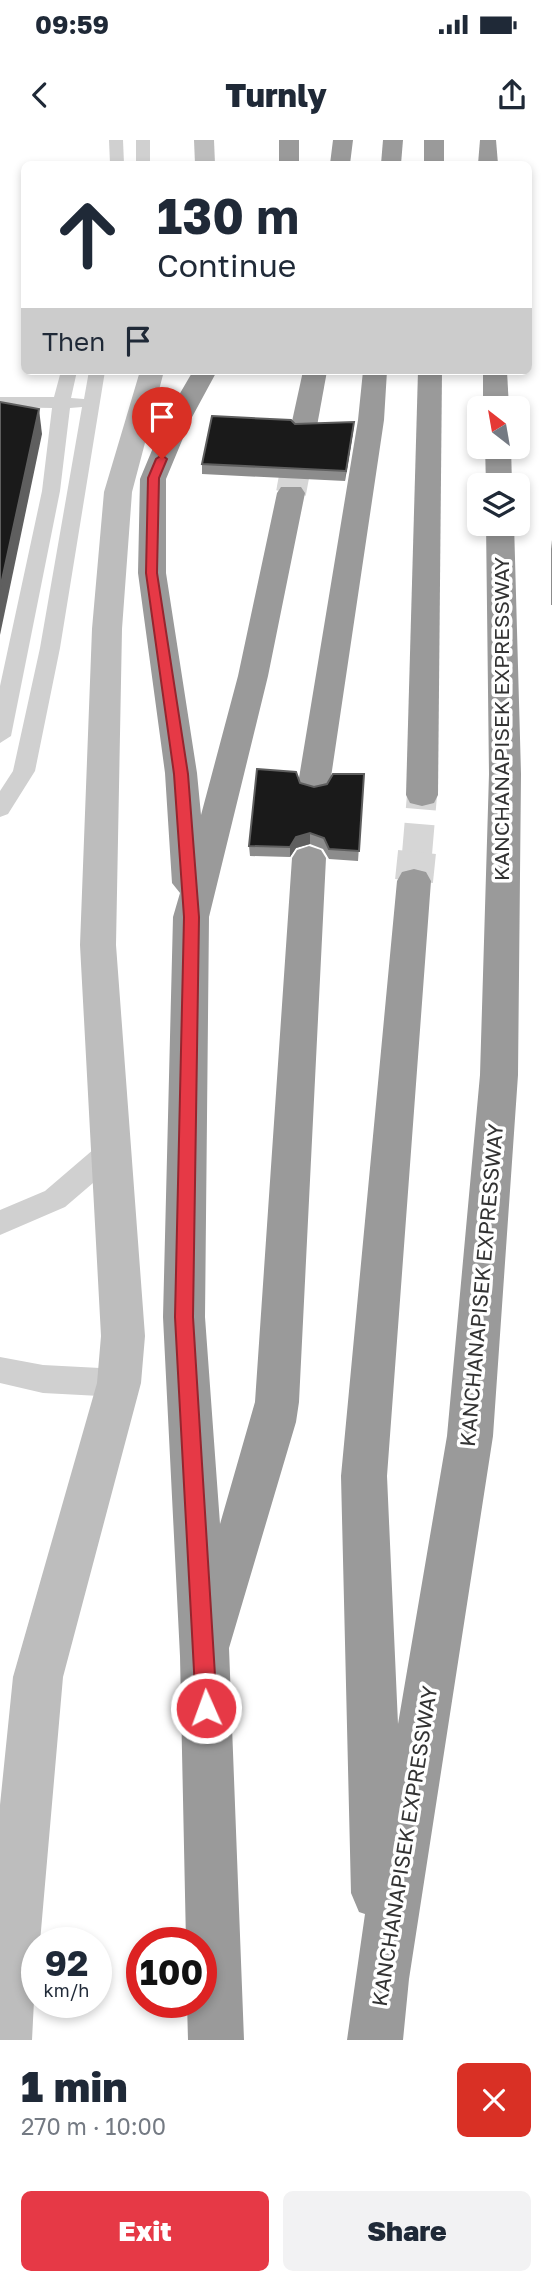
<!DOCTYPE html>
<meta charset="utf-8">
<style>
:root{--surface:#fff;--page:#f2f2f3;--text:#1f2937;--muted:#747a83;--accent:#e63946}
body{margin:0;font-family:"Golos Text",sans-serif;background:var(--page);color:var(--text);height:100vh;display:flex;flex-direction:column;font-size:26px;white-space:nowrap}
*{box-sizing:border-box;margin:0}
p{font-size:23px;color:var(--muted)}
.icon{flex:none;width:38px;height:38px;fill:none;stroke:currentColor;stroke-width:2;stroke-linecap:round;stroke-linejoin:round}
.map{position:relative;height:1900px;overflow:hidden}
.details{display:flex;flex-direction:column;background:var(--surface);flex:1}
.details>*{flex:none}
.top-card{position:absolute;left:21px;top:21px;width:511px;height:214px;border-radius:10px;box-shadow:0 4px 10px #0003;background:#fff;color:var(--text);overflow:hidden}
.needle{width:46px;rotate:329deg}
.tools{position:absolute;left:467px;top:256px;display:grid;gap:14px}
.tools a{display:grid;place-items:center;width:63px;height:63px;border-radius:10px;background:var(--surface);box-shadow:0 4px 10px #0003;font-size:35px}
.speed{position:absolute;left:21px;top:1787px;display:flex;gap:14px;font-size:35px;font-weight:700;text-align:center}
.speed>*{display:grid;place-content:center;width:91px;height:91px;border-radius:50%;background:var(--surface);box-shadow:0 4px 10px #0003;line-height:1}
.speed small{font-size:18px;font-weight:400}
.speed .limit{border:10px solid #d22;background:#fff;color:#111}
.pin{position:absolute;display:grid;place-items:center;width:60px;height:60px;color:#fff;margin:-72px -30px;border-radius:50% 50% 50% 0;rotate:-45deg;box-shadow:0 0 7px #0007}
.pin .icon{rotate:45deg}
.me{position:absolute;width:77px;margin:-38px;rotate:358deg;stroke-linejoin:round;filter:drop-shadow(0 0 5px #0008)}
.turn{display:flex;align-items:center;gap:24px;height:147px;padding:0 21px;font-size:32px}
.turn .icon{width:91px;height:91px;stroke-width:2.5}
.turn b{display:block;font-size:49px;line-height:60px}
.then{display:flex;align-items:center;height:66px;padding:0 21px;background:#0003;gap:14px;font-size:26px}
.round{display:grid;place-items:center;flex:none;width:74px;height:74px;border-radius:10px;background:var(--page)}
.headline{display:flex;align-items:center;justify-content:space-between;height:119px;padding:0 21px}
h1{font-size:42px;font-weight:800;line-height:52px}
.cta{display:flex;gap:14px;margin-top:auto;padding:14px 21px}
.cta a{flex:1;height:80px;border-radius:10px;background:var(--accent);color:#fff;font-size:28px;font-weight:800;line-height:80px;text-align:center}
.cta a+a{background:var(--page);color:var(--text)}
.status{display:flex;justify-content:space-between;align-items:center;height:49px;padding:0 35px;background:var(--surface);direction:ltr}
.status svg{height:19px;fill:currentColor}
header{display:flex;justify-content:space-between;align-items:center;height:91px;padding:0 21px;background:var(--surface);font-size:32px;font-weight:800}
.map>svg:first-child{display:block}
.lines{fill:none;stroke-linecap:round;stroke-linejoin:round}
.motorway-tunnel-far2{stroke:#d6d6d6;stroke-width:23;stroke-dasharray:23 11;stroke-linecap:butt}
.motorway-tunnel-far1{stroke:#d6d6d6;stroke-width:30;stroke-dasharray:30 15;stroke-linecap:butt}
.motorway-tunnel{stroke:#d6d6d6;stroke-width:38;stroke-dasharray:38 19;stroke-linecap:butt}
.service{fill:#d0d0d0;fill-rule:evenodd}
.secondary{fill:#bdbdbd;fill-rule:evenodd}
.motorway{fill:#9a9a9a;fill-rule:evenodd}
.wall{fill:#8c8c8c}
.shaded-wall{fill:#5f5f5f}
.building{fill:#1a1a1a;stroke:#5f5f5f;stroke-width:2}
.route{fill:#e63946;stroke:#96252e;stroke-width:2}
.labels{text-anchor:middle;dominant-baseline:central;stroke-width:7;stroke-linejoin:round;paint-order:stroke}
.street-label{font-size:21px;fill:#333;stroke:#fff}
</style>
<div class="status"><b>09:59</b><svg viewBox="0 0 49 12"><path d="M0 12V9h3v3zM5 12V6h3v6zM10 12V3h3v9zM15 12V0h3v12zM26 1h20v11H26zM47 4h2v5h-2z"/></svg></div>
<header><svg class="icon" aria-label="back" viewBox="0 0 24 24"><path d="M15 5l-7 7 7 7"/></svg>Turnly<svg class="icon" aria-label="share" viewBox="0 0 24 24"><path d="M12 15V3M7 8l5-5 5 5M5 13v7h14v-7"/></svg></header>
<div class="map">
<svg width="552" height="1900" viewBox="0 0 552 1900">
<rect width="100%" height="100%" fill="#fff"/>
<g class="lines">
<polyline class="motorway-tunnel-far2" points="299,312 304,287"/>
<g class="motorway-tunnel-far1">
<polyline points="291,353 299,310"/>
<polyline points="417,714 422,655"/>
</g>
<polyline class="motorway-tunnel" points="414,741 417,712"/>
<g class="service">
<polygon points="109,0 123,0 124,24 110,24"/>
<rect x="136" y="0" width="14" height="24"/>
<polygon points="61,231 77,231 71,258 84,259 89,231 105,231 60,508 35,631 8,674 0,677 0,651 13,631 40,508 82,267 70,268 60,351 11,596 0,603 0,546 42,351 52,268 0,267 0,257 54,257"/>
<polygon points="111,1000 121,1003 125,1011 121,1019 65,1067 0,1095 0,1070 45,1051 101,1003"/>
<polygon points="0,1217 43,1225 119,1229 130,1233 134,1243 130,1253 119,1257 43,1253 0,1243"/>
</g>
<g class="secondary">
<polygon points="194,0 214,0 215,24 195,24"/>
<polygon points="140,231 164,231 132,352 122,489 116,805 145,1196 141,1243 63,1537 40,1802 37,1802 32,1900 0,1900 0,1665 13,1537 97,1243 101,1196 80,805 92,489 104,352"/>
</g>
<g class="motorway">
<rect x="279" y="0" width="20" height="24"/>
<polygon points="333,0 353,0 350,24 330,24"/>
<polygon points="383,0 403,0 401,24 381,24"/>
<rect x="424" y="0" width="20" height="24"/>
<polygon points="480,0 496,0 498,24 478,24"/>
<polygon points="193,231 217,231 191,279 166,339 166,433 197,633 201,675 238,536 277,353 281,347 301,347 305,353 268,536 209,777 205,1177 220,1384 255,1262 292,718 297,710 309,706 321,710 326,718 299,1262 296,1282 229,1508 244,1900 188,1900 187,1862 201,1862 201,1802 186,1802 180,1516 163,1177 173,777 180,753 172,743 165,633 138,433 140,339 165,279"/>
<polygon points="303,231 327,231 317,286 313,291 295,291 291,286"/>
<polygon points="363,231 387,231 384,280 330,644 326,652 314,655 302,652 298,644 358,280"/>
<polygon points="418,231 442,231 438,655 434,663 422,666 410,663 406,655"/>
<polygon points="483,231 507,231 509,268 483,268"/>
<polygon points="485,306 511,306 512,345 486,345"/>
<polygon points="486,383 514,383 521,634 518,935 493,1296 409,1839 403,1900 347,1900 365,1774 359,1772 351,1753 341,1336 397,741 402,732 414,729 426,732 431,741 387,1336 398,1584 447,1296 480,935 489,634"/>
</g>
</g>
<g class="wall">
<polygon points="354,282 353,292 345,341 202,334 202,324 295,284"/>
<polygon points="552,400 552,465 551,465 551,409"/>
<polygon points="364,634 358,721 329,719 323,709 310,704 296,708 290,717 250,716 249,706 300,643 314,647"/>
</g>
<g class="shaded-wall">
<polygon points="39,269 42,294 0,495 0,449"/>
<polygon points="354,282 353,292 345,341 346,331"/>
<polygon points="310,693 310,704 296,708 290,717 290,707 296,697"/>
</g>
<g class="building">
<polygon points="0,262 39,269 0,449"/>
<polygon points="212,276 291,280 295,284 354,282 346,331 202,324"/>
<polygon points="257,629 296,632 300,643 314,647 327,644 333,634 364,634 359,711 329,709 324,698 310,693 296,697 290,707 249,706"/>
</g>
<polygon class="route" points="162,315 167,319 159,338 157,433 188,634 199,777 193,1177 217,1568 214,1576 206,1579 199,1576 196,1568 175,1177 184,777 174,634 146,433 148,338 156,319"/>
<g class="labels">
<g class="street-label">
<text transform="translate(501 579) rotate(-90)">KANCHANAPISEK EXPRESSWAY</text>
<text transform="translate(481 1145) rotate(-85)">KANCHANAPISEK EXPRESSWAY</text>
<text transform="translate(404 1706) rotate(-81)">KANCHANAPISEK EXPRESSWAY</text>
</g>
</g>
</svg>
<div class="tools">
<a><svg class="needle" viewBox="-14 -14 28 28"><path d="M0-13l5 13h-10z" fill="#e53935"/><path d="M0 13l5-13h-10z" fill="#747a83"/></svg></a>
<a><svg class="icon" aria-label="layers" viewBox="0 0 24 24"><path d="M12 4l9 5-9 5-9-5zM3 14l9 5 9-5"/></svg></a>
</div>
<div class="speed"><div>92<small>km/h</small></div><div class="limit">100</div></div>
<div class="pin" style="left:162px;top:319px;background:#d93025"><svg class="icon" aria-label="arrive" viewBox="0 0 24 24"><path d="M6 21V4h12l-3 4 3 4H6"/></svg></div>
<svg class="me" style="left:206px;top:1568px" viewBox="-20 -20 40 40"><circle r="17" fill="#e63946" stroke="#fff" stroke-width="3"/><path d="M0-11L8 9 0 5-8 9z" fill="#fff"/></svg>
<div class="top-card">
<div class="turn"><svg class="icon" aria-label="ahead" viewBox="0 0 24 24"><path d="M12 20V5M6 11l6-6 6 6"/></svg><div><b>130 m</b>Continue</div></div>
<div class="then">Then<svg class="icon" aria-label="arrive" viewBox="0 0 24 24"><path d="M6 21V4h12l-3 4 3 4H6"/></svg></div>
</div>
</div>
<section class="details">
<div class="headline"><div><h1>1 min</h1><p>270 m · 10:00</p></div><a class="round" style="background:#d93025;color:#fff"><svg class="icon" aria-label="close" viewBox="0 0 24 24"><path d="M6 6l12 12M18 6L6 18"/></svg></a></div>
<div class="cta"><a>Exit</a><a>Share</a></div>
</section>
